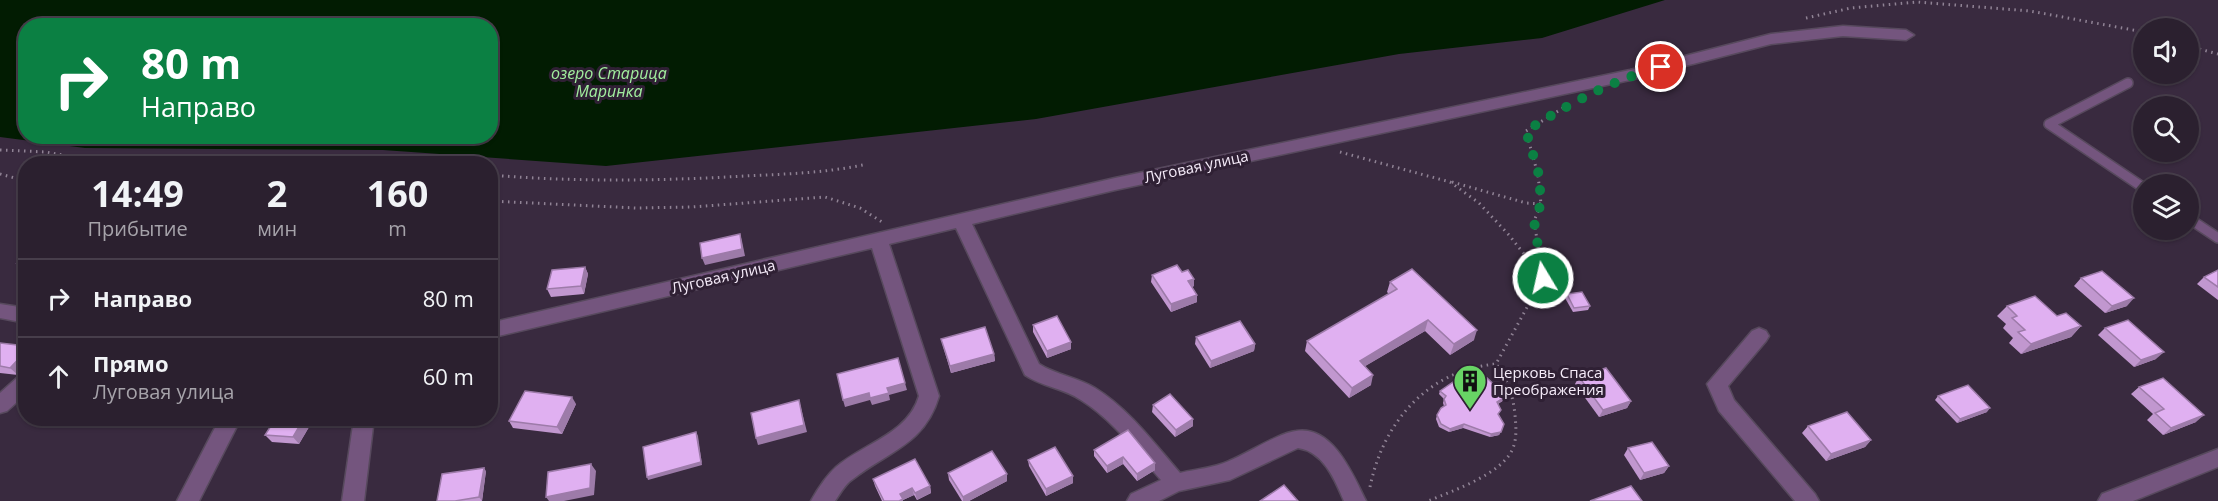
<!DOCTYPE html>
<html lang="ru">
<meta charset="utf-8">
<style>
:root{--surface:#2b202f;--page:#372d3b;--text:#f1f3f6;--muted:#a6a3aa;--line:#473e4b}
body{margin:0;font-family:"Open Sans",sans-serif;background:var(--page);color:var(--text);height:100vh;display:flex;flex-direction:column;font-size:22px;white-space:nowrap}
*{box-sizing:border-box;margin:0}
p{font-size:20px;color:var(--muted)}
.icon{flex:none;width:33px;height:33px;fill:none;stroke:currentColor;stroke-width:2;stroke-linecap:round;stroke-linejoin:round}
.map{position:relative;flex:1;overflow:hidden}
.drawer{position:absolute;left:18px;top:156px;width:480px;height:270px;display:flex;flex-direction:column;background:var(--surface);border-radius:24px;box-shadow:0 2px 4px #0004,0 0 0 2px var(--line)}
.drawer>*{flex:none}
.guide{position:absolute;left:18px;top:18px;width:480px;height:126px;border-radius:24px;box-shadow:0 2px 4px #0004,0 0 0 2px var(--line);background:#0b8043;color:#fff;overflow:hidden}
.fabs{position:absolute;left:2133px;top:18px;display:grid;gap:12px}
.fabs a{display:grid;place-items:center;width:66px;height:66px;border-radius:50%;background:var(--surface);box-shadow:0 2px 4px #0004,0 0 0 2px var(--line);font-size:30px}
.pin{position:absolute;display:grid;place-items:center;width:51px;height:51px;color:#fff;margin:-26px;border:3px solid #fff;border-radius:50%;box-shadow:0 2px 6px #0007}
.me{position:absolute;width:66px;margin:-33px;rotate:351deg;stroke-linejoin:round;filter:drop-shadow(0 0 4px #0008)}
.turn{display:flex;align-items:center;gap:21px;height:126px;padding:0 24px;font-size:27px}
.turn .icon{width:78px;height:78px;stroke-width:2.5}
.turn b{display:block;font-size:42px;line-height:51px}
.eta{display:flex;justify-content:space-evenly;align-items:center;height:102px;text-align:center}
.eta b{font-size:36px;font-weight:700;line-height:42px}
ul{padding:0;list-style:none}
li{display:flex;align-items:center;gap:18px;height:78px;padding:0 24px;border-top:2px solid var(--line)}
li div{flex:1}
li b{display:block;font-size:22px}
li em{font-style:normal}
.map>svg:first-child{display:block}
.water{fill:#021c02;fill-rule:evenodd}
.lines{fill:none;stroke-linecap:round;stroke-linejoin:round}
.service-casing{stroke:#57495d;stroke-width:12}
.minor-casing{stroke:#57495d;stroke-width:3}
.path{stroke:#908395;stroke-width:3;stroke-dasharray:1.5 4.5;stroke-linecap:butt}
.service{stroke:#74557e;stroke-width:9}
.minor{fill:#74557e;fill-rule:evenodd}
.wall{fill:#c197cf}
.shaded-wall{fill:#9d7ba9}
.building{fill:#e0b0f1;stroke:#9d7ba9;stroke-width:1.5}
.route{stroke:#0b8043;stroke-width:10;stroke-dasharray:0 18}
.labels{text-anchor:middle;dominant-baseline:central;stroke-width:6;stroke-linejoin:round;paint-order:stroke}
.street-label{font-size:15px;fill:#f5ebf9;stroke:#2f2034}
.poi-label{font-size:15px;fill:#f5ebf9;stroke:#2f2034;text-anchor:start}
.water-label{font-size:16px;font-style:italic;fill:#a2ee9e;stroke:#2f2034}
</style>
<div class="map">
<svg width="2218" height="501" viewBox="0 0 2218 501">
<rect width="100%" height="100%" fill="#392a3f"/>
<path class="water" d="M0 0H1665L1542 38 1399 54 1036 119 606 166 383 150 85 148 0 137ZM26 26H490V136H26Z"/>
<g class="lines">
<defs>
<g id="service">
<polyline points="2128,83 2049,124 2144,188"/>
<polyline points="2188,218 2218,238"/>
</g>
<g id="minor">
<path d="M1843 26 1906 30 1914 35 1906 40 1843 36 1771 44 1630 80 1115 190 972 224 1039 364C1056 375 1077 377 1095 388 1129 409 1154 443 1180 473 1196 469 1214 468 1229 461 1247 454 1278 433 1296 431 1333 425 1353 475 1366 501H1344C1335 480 1324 452 1298 448L1230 480 1179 491 1159 501H1127L1131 494 1161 480C1136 452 1113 420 1081 400 1064 388 1042 387 1025 375L956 228 889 244 939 396C925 444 889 451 853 479 845 484 840 494 835 501H811C817 490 827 475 836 467 864 443 908 434 919 396L872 248 490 338V323L1115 178 1630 70 1771 34Z"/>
<polygon points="0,304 26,308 26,323 0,318"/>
<polygon points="1759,328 1766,331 1769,336 1766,341 1728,386 1734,400 1815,494 1819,501 1795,501 1719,411 1707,384 1752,331"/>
<polygon points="26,374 26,394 7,411 0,413 0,393 19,376"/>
<polygon points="220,418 241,418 199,501 177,501"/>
<polygon points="354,418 374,418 364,501 342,501"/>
<polygon points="2218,449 2218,467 2133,501 2098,501 2102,494"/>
</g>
</defs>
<use href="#service" class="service-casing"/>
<use href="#minor" class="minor-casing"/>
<g class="path">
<polyline points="1806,18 1851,8 1917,2 2030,11 2144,32"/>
<polyline points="2188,46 2218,54"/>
<polyline points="0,150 46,152 110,164"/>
<path d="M1340 152 1450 182 1479 203 1509 235 1543 278 1496 364C1508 380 1513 395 1515 415 1516 426 1517 438 1513 448 1503 474 1452 491 1428 501"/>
<polyline points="0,174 26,181"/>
<path d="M490 175C575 182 660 181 745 176 786 174 827 173 867 164"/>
<polyline points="1452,182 1526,203 1541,204"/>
<polyline points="490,201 636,208 692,207 825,197 860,208 882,222"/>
<polyline points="1543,277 1534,221 1541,204 1538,175 1526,131 1571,103"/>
<path d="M1370 487C1383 422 1428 370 1496 364"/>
</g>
<use href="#service" class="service"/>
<use href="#minor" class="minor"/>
</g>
<g class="wall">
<polygon points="26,254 26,270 17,263"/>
<polygon points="585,267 588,274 584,294 551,297 547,289"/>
<polygon points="2218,270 2218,300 2197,284 2204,277"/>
<polygon points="1182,272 1194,286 1192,287 1197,295 1197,302 1171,312 1151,282 1152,275"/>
<polygon points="2081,278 2127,306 2105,313 2074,286"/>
<polygon points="1390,282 1474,340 1450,355 1425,331 1365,366 1371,385 1349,398 1305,351 1307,341 1389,294 1387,292"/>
<polygon points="1567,294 1590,306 1588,310 1573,312 1565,298"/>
<polygon points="2007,306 2057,316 2081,326 2071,337 2021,354 2009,343 2013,338 2003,328 2006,324 1997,316"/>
<polygon points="1033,325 1071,342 1071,349 1047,358 1033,332"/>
<polygon points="2105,328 2156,359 2134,367 2098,335"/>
<polygon points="1196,337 1255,344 1254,351 1210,368 1195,344"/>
<polygon points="941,339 994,354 995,361 951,373 943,346"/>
<polygon points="0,343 18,375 0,373"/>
<polygon points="1579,377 1631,401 1627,408 1599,417 1575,384"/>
<polygon points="1465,384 1504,400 1498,404 1499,415 1504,424 1499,435 1490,437 1463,428 1449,432 1439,427 1436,419 1437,415 1444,406 1443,403 1444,399 1439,394 1440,391"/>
<polygon points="2139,387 2196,422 2163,435 2147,420 2153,414 2131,394"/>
<polygon points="1938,396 1987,412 1957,423 1935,400"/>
<polygon points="576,404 562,434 513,428 509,421"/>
<polygon points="1153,405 1193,426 1175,437 1152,412"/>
<polygon points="303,420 309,427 299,444 272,442 265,435"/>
<polygon points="1808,426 1871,440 1865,447 1826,461 1802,433"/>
<polygon points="1628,448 1669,466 1664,473 1640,480 1624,455"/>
<polygon points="1094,450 1155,463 1155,470 1137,481 1123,464 1107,473 1094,456"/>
<polygon points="1028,460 1073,483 1046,496 1029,466"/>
<polygon points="486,471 482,501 437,501"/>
<polygon points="948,473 1007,474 1007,481 969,501 962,501 949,480"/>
<polygon points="873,479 930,486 931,493 917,500 914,495 903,500 903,501 882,501 875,486"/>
</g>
<g class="shaded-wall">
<polygon points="740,234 742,241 745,256 705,265 702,258"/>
<polygon points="585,267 588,274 584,294 581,286"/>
<polygon points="1194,279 1194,286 1188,288 1188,281"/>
<polygon points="1197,295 1197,302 1171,312 1171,304"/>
<polygon points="2134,298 2127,306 2105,313 2112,306"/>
<polygon points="1428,320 1425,331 1357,371 1360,361"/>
<polygon points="2081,326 2071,337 2021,354 2031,344"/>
<polygon points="1477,330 1474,340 1450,355 1454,344"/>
<polygon points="1071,342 1071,349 1047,358 1047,351"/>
<polygon points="1255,344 1254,351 1210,368 1211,361"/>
<polygon points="26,351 26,367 18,375 10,368"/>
<polygon points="2164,352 2156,359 2134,367 2141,360"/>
<polygon points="994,354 995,361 951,373 950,366"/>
<polygon points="1373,375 1371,385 1349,398 1352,388"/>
<polygon points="905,383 907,390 889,395 890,400 872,405 870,400 845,407 843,400"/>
<polygon points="1506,396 1504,400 1496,405 1497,402"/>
<polygon points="572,397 576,404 562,434 557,427"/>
<polygon points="799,400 807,432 758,445 756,438"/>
<polygon points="1631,401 1627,408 1599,417 1603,410"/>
<polygon points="1990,408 1987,412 1957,423 1960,419"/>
<polygon points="2204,415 2196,422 2163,435 2171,428"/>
<polygon points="1193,419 1193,426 1175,437 1176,430"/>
<polygon points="303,420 309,427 299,444 293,437"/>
<polygon points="1464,424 1463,428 1449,432 1450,429"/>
<polygon points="696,432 698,436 702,465 648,480 647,477"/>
<polygon points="1501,432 1499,435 1490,437 1491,434"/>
<polygon points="1871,440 1865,447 1826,461 1831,454"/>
<polygon points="1123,457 1123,464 1107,473 1107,466"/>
<polygon points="1155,463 1155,470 1137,481 1137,474"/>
<polygon points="591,464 596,471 594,495 564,501 549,501 546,497"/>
<polygon points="1669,466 1664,473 1640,480 1644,473"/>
<polygon points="484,468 486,471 482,501 479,497"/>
<polygon points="1007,474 1007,481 969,501 963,501 963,497"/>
<polygon points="1073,476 1073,483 1046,496 1046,489"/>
<polygon points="930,486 931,493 917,500 915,493"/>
<polygon points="912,488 914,495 903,500 903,501 899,501 900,494"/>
</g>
<g class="building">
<polygon points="740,234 742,249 702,258 700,243"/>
<polygon points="26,254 26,264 17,263"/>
<polygon points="1177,265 1182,272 1188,270 1194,279 1188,281 1197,295 1171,304 1152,275"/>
<polygon points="585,267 581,286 547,289 552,270"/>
<polygon points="1412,269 1477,330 1454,344 1428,320 1360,361 1373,375 1352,388 1307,341 1397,289 1390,282"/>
<polygon points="2218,270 2218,287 2204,277"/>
<polygon points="2102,271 2134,298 2112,306 2081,278"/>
<polygon points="1582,292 1590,306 1574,308 1567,294"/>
<polygon points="2035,296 2057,316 2066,313 2081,326 2031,344 2018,332 2025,330 2012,318 2017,316 2007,306"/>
<polygon points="1057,316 1071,342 1047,351 1033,325"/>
<polygon points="2128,320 2164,352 2141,360 2105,328"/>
<polygon points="1240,321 1255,344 1211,361 1196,337"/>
<polygon points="985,327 994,354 950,366 941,339"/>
<polygon points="0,343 26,346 26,351 10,368 0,366"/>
<polygon points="898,358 905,383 887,388 889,393 870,398 869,393 843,400 837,374"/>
<polygon points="1606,368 1631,401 1603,410 1579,377"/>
<polygon points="1459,378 1465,384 1478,384 1487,378 1506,396 1497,402 1501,410 1498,414 1504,424 1501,432 1491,434 1464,424 1450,429 1441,424 1437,415 1441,408 1446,405 1444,399 1446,396 1440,391"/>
<polygon points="2163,378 2204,415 2171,428 2155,413 2164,409 2139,387"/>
<polygon points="1968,385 1990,408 1960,419 1938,396"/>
<polygon points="525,391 572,397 557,427 509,421"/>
<polygon points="1170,394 1193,419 1176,430 1153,405"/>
<polygon points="799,400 804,425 756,438 751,413"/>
<polygon points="1847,412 1871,440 1831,454 1808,426"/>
<polygon points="276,418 285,418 303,420 293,437 265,435"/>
<polygon points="1128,430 1155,463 1137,474 1123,457 1107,466 1094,450"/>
<polygon points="696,432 701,462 647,477 643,447"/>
<polygon points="1652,442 1669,466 1644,473 1628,448"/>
<polygon points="1055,447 1073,476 1046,489 1028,460"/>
<polygon points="992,451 1007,474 963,497 948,473"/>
<polygon points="915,459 930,486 915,493 912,488 900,494 903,499 899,501 884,501 873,479"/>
<polygon points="591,464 590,488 546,497 548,472"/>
<polygon points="484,468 479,497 455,501 437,501 442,474"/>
<polygon points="1284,485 1298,501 1260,501"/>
<polygon points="1631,486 1642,501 1590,501"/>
</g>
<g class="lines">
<path class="route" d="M1543 278 1534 221 1541 204 1539 175 1526 131C1569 104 1612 80 1661 67"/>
</g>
<defs>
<symbol id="building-pin" viewBox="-11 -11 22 30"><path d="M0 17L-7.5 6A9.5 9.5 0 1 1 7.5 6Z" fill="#68d465" stroke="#2f2034"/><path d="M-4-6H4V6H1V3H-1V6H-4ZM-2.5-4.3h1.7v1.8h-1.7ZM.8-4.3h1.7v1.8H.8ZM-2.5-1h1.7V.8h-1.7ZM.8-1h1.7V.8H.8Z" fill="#111"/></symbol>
</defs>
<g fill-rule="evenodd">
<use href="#building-pin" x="1451" y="362" width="38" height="52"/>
</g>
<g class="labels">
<g class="street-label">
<text transform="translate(1196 166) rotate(-12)">Луговая улица</text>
<text transform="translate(723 276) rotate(-13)">Луговая улица</text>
</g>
<g class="poi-label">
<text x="1493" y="372">Церковь Спаса<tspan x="1493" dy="17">Преображения</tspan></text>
</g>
<g class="water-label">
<text x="609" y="73">озеро Старица<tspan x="609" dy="18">Маринка</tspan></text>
</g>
</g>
</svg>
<div class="fabs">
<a><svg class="icon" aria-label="sound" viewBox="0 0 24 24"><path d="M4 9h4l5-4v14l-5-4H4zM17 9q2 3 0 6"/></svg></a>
<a><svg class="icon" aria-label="search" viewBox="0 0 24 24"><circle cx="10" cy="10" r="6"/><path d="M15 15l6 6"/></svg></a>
<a><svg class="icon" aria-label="layers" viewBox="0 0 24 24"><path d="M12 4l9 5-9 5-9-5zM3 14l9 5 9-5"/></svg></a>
</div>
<div class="pin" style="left:1661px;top:67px;background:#d93025"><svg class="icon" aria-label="arrive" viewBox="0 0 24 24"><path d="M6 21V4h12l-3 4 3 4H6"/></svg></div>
<svg class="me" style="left:1543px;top:278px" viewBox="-20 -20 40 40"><circle r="17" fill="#0b8043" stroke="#fff" stroke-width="3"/><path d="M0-11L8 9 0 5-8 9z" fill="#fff"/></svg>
<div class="guide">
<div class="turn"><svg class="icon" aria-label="right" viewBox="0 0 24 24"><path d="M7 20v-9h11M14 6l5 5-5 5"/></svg><div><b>80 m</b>Направо</div></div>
</div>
<section class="drawer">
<div class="eta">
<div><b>14:49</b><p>Прибытие</p></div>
<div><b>2</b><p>мин</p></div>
<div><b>160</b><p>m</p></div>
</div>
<ul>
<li><svg class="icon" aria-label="right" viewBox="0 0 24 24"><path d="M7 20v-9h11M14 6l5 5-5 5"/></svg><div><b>Направо</b></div><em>80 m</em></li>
<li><svg class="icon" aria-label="ahead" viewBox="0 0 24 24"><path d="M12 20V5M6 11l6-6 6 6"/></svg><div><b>Прямо</b><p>Луговая улица</p></div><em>60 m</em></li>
</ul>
</section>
</div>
